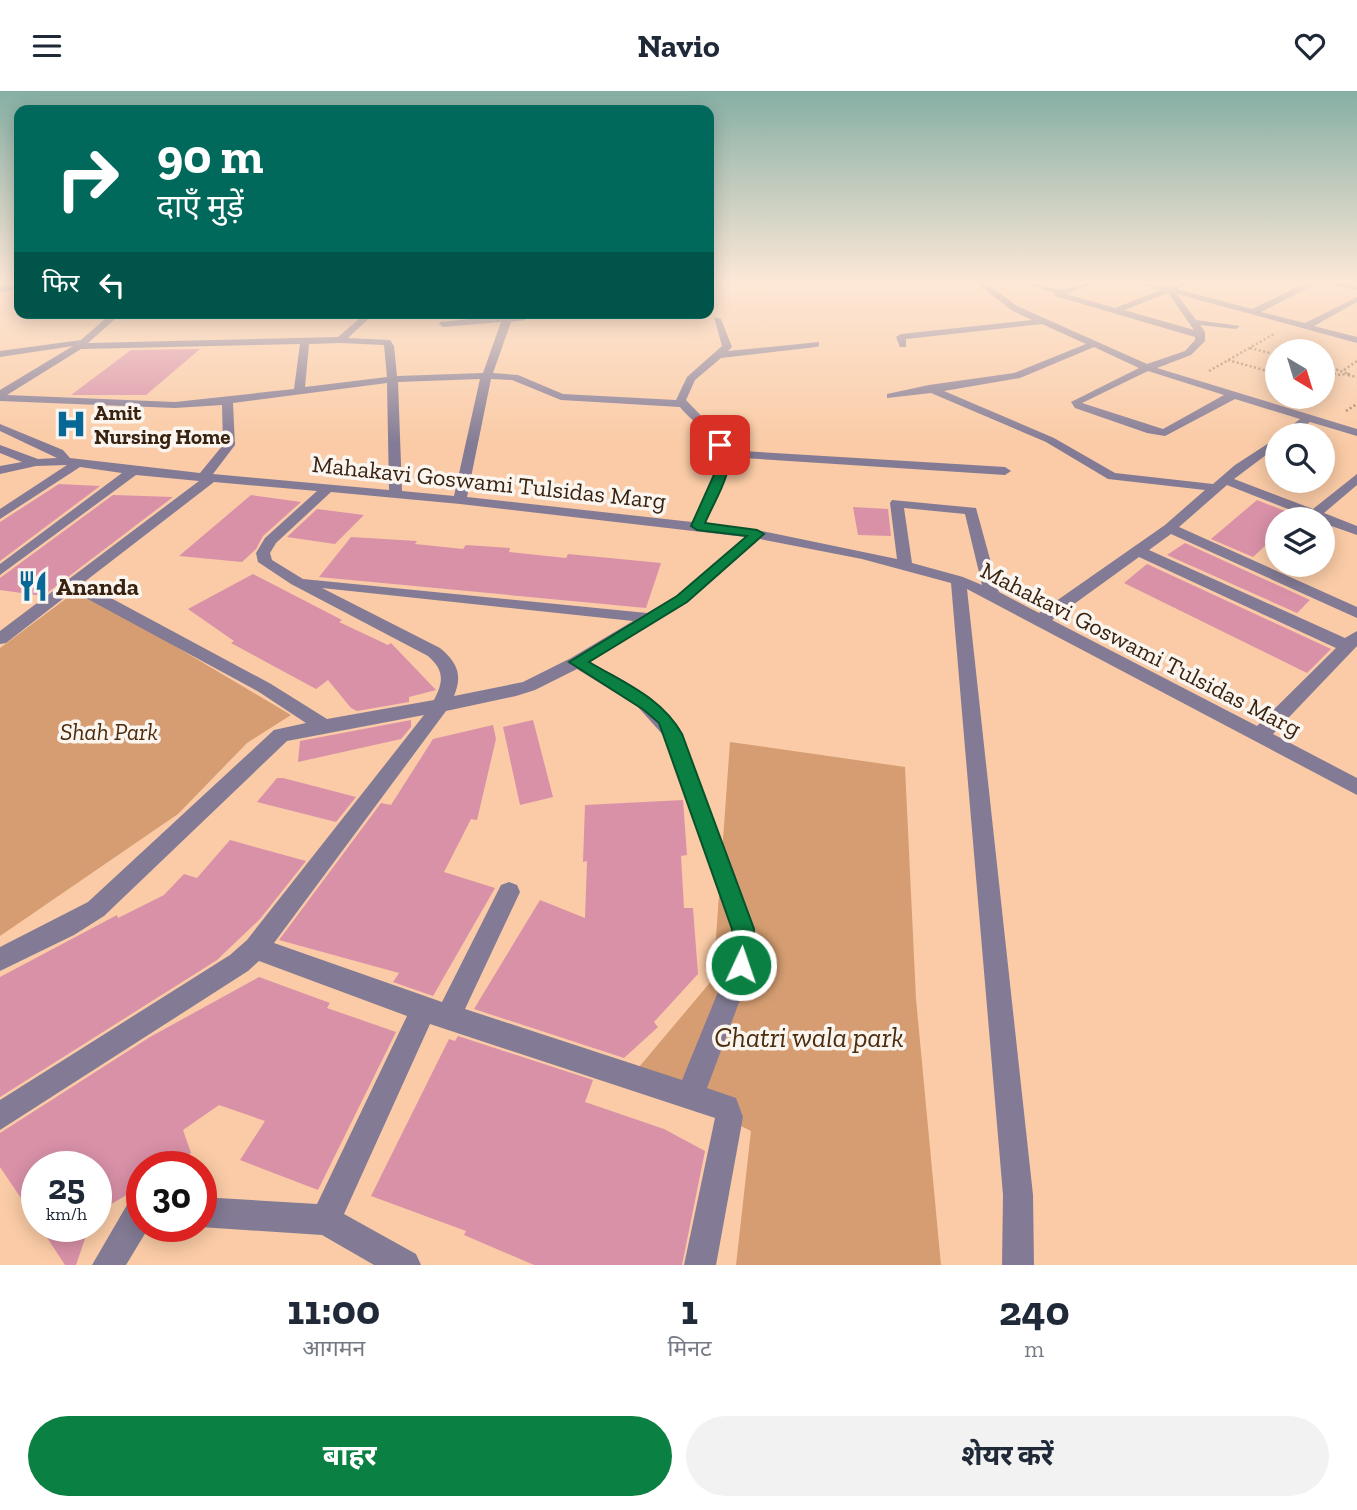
<!DOCTYPE html>
<html lang="hi">
<meta charset="utf-8">
<style>
:root{--surface:#fff;--page:#f2f2f3;--text:#1f2937;--muted:#747a83;--accent:#0b8043}
body{margin:0;font-family:"Zilla Slab","Noto Sans Devanagari",serif;background:var(--page);color:var(--text);height:100vh;display:flex;flex-direction:column;font-size:26px;white-space:nowrap}
*{box-sizing:border-box;margin:0}
p{font-size:23px;color:var(--muted)}
.icon{flex:none;width:38px;height:38px;fill:none;stroke:currentColor;stroke-width:2;stroke-linecap:round;stroke-linejoin:round}
.map{position:relative;height:1174px;overflow:hidden}
.drawer{display:flex;flex-direction:column;background:var(--surface);flex:1}
.drawer>*{flex:none}
.guide{position:absolute;left:14px;top:14px;width:700px;height:214px;border-radius:14px;box-shadow:0 4px 18px #0003;background:#00695c;color:#fff;overflow:hidden}
.needle{width:46px;rotate:142deg}
.fabs{position:absolute;left:1265px;top:248px;display:grid;gap:14px}
.fabs a{display:grid;place-items:center;width:70px;height:70px;border-radius:50%;background:var(--surface);box-shadow:0 4px 18px #0003;font-size:35px}
.speed{position:absolute;left:21px;top:1060px;display:flex;gap:14px;font-size:35px;font-weight:700;text-align:center}
.speed>*{display:grid;place-content:center;width:91px;height:91px;border-radius:50%;background:var(--surface);box-shadow:0 4px 18px #0003;line-height:1}
.speed small{font-size:18px;font-weight:400}
.speed .limit{border:10px solid #d22;background:#fff;color:#111}
.pin{position:absolute;display:grid;place-items:center;width:60px;height:60px;color:#fff;margin:-30px;border-radius:14px;box-shadow:0 4px 10px #0006}
.me{position:absolute;width:77px;margin:-38px;rotate:3deg;stroke-linejoin:round;filter:drop-shadow(0 0 5px #0008)}
.turn{display:flex;align-items:center;gap:24px;height:147px;padding:0 28px;font-size:32px}
.turn .icon{width:91px;height:91px;stroke-width:2.5}
.turn b{display:block;font-size:49px;line-height:60px}
.then{display:flex;align-items:center;height:66px;padding:0 28px;background:#0003;gap:14px;font-size:26px}
.eta{display:flex;justify-content:space-evenly;align-items:center;height:119px;text-align:center}
.eta b{font-size:42px;font-weight:700;line-height:49px}
.button{display:flex;gap:14px;margin-top:auto;padding:14px 28px}
.button a{flex:1;height:80px;border-radius:42px;background:var(--accent);color:#fff;font-size:28px;font-weight:700;line-height:80px;text-align:center}
.button a+a{background:var(--page);color:var(--text)}
header{display:flex;justify-content:space-between;align-items:center;height:91px;padding:0 28px;background:var(--surface);font-size:32px;font-weight:700}
.map>svg:first-child{display:block}
.green{fill:#d59d71}
.building{fill:#d991a8}
.lines{fill:none;stroke-linecap:round;stroke-linejoin:round}
.path{stroke:#a58164;stroke-width:2.5;stroke-dasharray:2 2.5;stroke-linecap:butt}
.minor{fill:#837b95;fill-rule:evenodd}
.route{fill:#0b8043;stroke:#07532c;stroke-width:2}
.labels{text-anchor:middle;dominant-baseline:central;stroke-width:7;stroke-linejoin:round;paint-order:stroke}
.far-poi-label{font-size:21px;font-weight:bold;fill:#392310;stroke:#fbf5f0;text-anchor:start}
.street-label{font-size:24px;fill:#392310;stroke:#fbf5f0}
.poi-label{font-size:24px;font-weight:bold;fill:#392310;stroke:#fbf5f0;text-anchor:start}
.park-label{font-size:24px;font-style:italic;fill:#4d2c0e;stroke:#fbf5f0}
.near-park-label{font-size:28px;font-style:italic;fill:#4d2c0e;stroke:#fbf5f0}
</style>
<header><svg class="icon" aria-label="menu" viewBox="0 0 24 24"><path d="M4 6h16M4 12h16M4 18h16"/></svg>Navio<svg class="icon" aria-label="heart" viewBox="0 0 24 24"><path d="M12 20l-8-8c-3-5 5-10 8-4 3-6 11-1 8 4z"/></svg></header>
<div class="map">
<svg width="1357" height="1174" viewBox="0 0 1357 1174">
<rect width="100%" height="100%" fill="#facba6"/>
<g class="green">
<polygon points="79,498 291,624 247,652 178,723 0,845 0,557"/>
<polygon points="730,651 905,676 916,908 941,1174 736,1174 751,1040 634,982 713,888"/>
</g>
<g class="building">
<polygon points="200,258 146,304 71,304 131,259"/>
<polygon points="59,393 100,395 0,470 0,431"/>
<polygon points="113,404 173,406 43,505 0,499 0,487"/>
<polygon points="251,404 301,411 263,445 256,458 242,471 179,465"/>
<polygon points="1257,409 1308,429 1278,429 1278,443 1253,466 1211,448"/>
<polygon points="853,416 888,418 891,445 858,444"/>
<polygon points="317,418 364,424 335,453 287,446"/>
<polygon points="351,446 417,450 415,453 463,458 466,454 510,457 509,461 566,467 568,463 661,472 646,517 319,486"/>
<polygon points="1185,452 1310,509 1297,522 1167,464"/>
<polygon points="1147,473 1331,558 1307,582 1124,492"/>
<polygon points="253,483 342,529 339,531 388,554 391,552 436,599 409,606 409,611 357,620 351,617 328,589 316,598 231,552 234,550 188,518"/>
<polygon points="411,629 411,636 401,648 298,671 300,650"/>
<polygon points="533,629 553,706 520,714 503,636"/>
<polygon points="493,634 496,648 477,729 471,728 444,781 495,797 433,905 393,891 399,882 279,849 381,712 391,714 433,648"/>
<polygon points="277,687 283,687 356,706 336,731 257,711"/>
<polygon points="683,709 687,764 681,765 684,817 693,817 698,883 654,931 658,936 624,967 474,918 540,809 585,827 587,770 583,771 585,714"/>
<polygon points="230,749 306,770 260,828 217,869 0,1006 0,886 117,824 118,827 164,804 184,783 197,787"/>
<polygon points="259,886 330,912 327,917 396,941 318,1099 240,1069 265,1030 219,1014 183,1039 191,1062 171,1076 142,1076 142,1095 96,1122 96,1076 37,1076 37,1131 0,1076 0,1042 150,946"/>
<polygon points="458,945 593,989 585,1011 664,1038 705,1060 682,1174 534,1174 464,1144 466,1140 371,1105 449,948 455,950"/>
<polygon points="40,1136 89,1136 76,1174 65,1174"/>
</g>
<g class="lines">
<g class="path">
<polyline points="1250,257 1278,264"/>
<polyline points="1228,269 1278,283"/>
<polygon points="1332,277 1349,283 1337,284 1324,278"/>
<polyline points="1344,279 1357,270"/>
<polyline points="1209,280 1274,243"/>
<polyline points="1348,284 1357,286"/>
<polyline points="1323,291 1333,284"/>
<polyline points="1346,320 1357,313"/>
</g>
<g class="minor">
<path d="M973 189H982L1017 215 1147 273 1185 260 1195 249V246L1055 205V202L1014 189C1030 189 1043 196 1059 198 1072 200 1088 189 1103 189L1066 203 1115 217 1161 199 1129 189C1142 189 1157 197 1169 196 1179 195 1186 189 1197 189L1177 198 1252 218 1312 189H1332L1357 195V199L1320 191 1261 221 1305 232 1357 206V211L1314 235 1357 246V252L1177 203 1196 229 1240 235 1236 238 1200 234 1205 241V250L1191 264 1157 277 1357 338V345L1310 331 1292 345H1278L1300 328 1235 308 1165 345 1147 342 1075 317 1071 311 1139 277 1094 256 1020 287 944 300 1054 347 1115 382 1213 393 1235 374 1278 346V355L1234 388 1313 418 1357 383V394L1324 422 1357 435V444L1323 432V429H1316L1227 394 1179 436 1357 516V527L1171 443 1149 459 1345 547 1357 540V555L1273 643 1357 687V704L967 498 1033 1104 1034 1174H1002L1003 1104 951 492 862 468 760 448 688 511 590 571C624 590 657 605 680 638L755 838 756 852 753 874 707 997 736 1007 743 1026 716 1174H684L715 1027 430 933 344 1123 416 1163 421 1174H374L322 1144 200 1136 201 1106 317 1113 407 925 259 870 248 880 0 1039V1009L230 864 247 849 424 624 287 650 104 825 74 844 0 880V856L88 811 274 639 306 632 259 601 73 500 6 552 0 553V540L199 390 136 384 0 484V473L122 382 80 376 0 428V418L67 374 36 375 0 383V375L22 371 0 362V354L38 368 57 367 0 340V333L63 359 70 367 200 382 223 354 222 314 175 317 0 310V299L73 255 0 266V260L81 249 112 222H122L88 252 338 246 366 222H375L348 247 390 249 394 255 397 285 483 282 501 231 443 236 439 233 440 231 528 222 525 229 511 231 493 282 518 284 563 303 676 309 687 286 722 255 714 226 721 228 732 256 728 260 819 251V255L816 256 721 267 695 289 686 309 711 335 726 359 1005 376 1011 380 1005 384 728 366 727 385 705 433 757 439 897 468 890 412 892 409 976 417 999 501 1039 522 1165 434 1205 399 1108 388 1046 351 931 302 887 307V303L929 294 1014 282 1086 253 1042 233 906 248V256H900L896 246 901 243 1032 229 1011 219ZM1168 202 1194 239 1124 219ZM340 252 384 254 387 286 305 296 309 253ZM300 253 294 298 175 311 7 304 81 258ZM1148 280 1224 304 1163 338 1082 312ZM480 288 454 405 402 400 398 291ZM491 288 512 289 561 309 680 316C687 325 696 331 703 340 729 370 707 402 692 431L467 406ZM387 292 389 399 213 383 235 354 233 312ZM214 391 317 400 265 447 256 462 258 471 291 493 428 565C444 579 444 590 434 609L327 628 271 593 83 492ZM331 401 460 413 745 446 676 505 647 522 303 488 272 469 270 462 276 452ZM904 417 965 423 982 494 963 486 912 472ZM1139 466 1336 557 1257 635 1052 529ZM322 497 633 530 571 567 523 591 454 605C463 584 457 571 440 557ZM577 578 637 615 664 645 731 838 729 874 682 989 465 918 520 801 517 794 509 791 501 794 442 911 274 852 446 620 516 605 535 599Z"/>
<polygon points="19,194 19,198 0,201 0,197"/>
<polygon points="142,1103 142,1136 149,1136 126,1174 92,1174 131,1107"/>
</g>
</g>
<linearGradient id="sky" x2="0" y2="1"><stop stop-color="#86afa4"/><stop offset="0.54" stop-color="#fde8d7"/><stop offset="1" stop-color="#fde8d7" stop-opacity="0"/></linearGradient>
<rect width="1357" height="353" fill="url(#sky)"/>
<path class="route" d="M717 352 726 354C737 377 714 410 705 432L757 439 764 443 687 511 589 571C624 592 661 606 682 643L754 838 752 874 749 881 741 884 733 881 730 874 732 838 659 632 644 619 569 571 677 505 747 445 697 439 691 435 718 375Z"/>
<defs>
<symbol id="hospital-bare" viewBox="-9 -9 18 18"><path d="M-5-5h3v3.5h4V-5h3V5h-3V1.5h-4V5h-3Z" fill="#076796" stroke="#fbf5f0" stroke-width="2.5" paint-order="stroke"/></symbol>
<symbol id="restaurant-bare" viewBox="-9 -9 18 18"><path d="M-5-6h1v4h1v-4h1v4h1v-4h1v5L-1.5 .5V6h-2V.5L-5-1ZM5-6V6H3V1.5H1.5Q1.5-4 5-6Z" fill="#076796" stroke="#fbf5f0" stroke-width="2.5" paint-order="stroke"/></symbol>
</defs>
<g fill-rule="evenodd">
<use href="#hospital-bare" x="49" y="311" width="44" height="44"/>
<use href="#restaurant-bare" x="11" y="473" width="44" height="44"/>
</g>
<g class="labels">
<g class="far-poi-label">
<text x="94" y="321">Amit<tspan x="94" dy="24">Nursing Home</tspan></text>
</g>
<g class="street-label">
<text transform="translate(489 391) rotate(6)">Mahakavi Goswami Tulsidas Marg</text>
<text transform="translate(1141 558) rotate(27)">Mahakavi Goswami Tulsidas Marg</text>
</g>
<g class="poi-label">
<text x="56" y="495">Ananda</text>
</g>
<g class="park-label">
<text x="109" y="640">Shah Park</text>
</g>
<g class="near-park-label">
<text x="809" y="946">Chatri wala park</text>
</g>
</g>
</svg>
<div class="fabs">
<a><svg class="needle" viewBox="-14 -14 28 28"><path d="M0-13l5 13h-10z" fill="#e53935"/><path d="M0 13l5-13h-10z" fill="#747a83"/></svg></a>
<a><svg class="icon" aria-label="search" viewBox="0 0 24 24"><circle cx="10" cy="10" r="6"/><path d="M15 15l6 6"/></svg></a>
<a><svg class="icon" aria-label="layers" viewBox="0 0 24 24"><path d="M12 4l9 5-9 5-9-5zM3 14l9 5 9-5"/></svg></a>
</div>
<div class="speed"><div>25<small>km/h</small></div><div class="limit">30</div></div>
<div class="pin" style="left:720px;top:354px;background:#d93025"><svg class="icon" aria-label="arrive" viewBox="0 0 24 24"><path d="M6 21V4h12l-3 4 3 4H6"/></svg></div>
<svg class="me" style="left:741px;top:874px" viewBox="-20 -20 40 40"><circle r="17" fill="#0b8043" stroke="#fff" stroke-width="3"/><path d="M0-11L8 9 0 5-8 9z" fill="#fff"/></svg>
<div class="guide">
<div class="turn"><svg class="icon" aria-label="right" viewBox="0 0 24 24"><path d="M7 20v-9h11M14 6l5 5-5 5"/></svg><div><b>90 m</b>दाएँ मुड़ें</div></div>
<div class="then">फिर<svg class="icon" aria-label="left" viewBox="0 0 24 24"><path d="M17 20v-9H6M10 6l-5 5 5 5"/></svg></div>
</div>
</div>
<section class="drawer">
<div class="eta">
<div><b>11:00</b><p>आगमन</p></div>
<div><b>1</b><p>मिनट</p></div>
<div><b>240</b><p>m</p></div>
</div>
<div class="button"><a>बाहर</a><a>शेयर करें</a></div>
</section>
